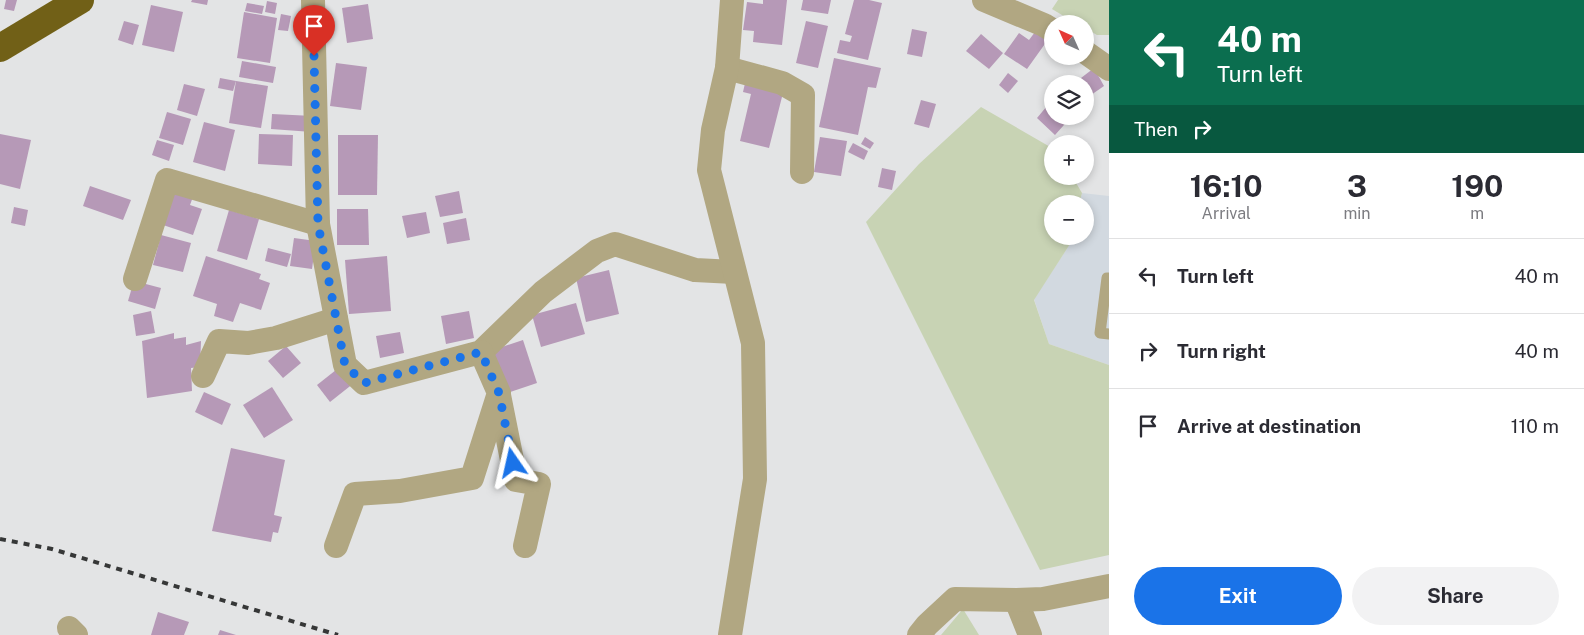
<!DOCTYPE html>
<meta charset="utf-8">
<style>
:root{--surface:#fff;--page:#f2f2f3;--text:#2b2b33;--muted:#7c7c81;--line:#e1e1e2;--accent:#1a73e8}
body{margin:0;font-family:"Public Sans",sans-serif;background:var(--page);color:var(--text);height:100vh;display:flex;flex-direction:column;font-size:19px;white-space:nowrap}
*{box-sizing:border-box;margin:0}
p{font-size:16px;color:var(--muted)}
.icon{flex:none;width:28px;height:28px;fill:none;stroke:currentColor;stroke-width:2;stroke-linecap:round;stroke-linejoin:round}
.map{position:relative;flex:1;overflow:hidden}
.drawer{display:flex;flex-direction:column;background:var(--surface);width:475px}
.drawer>*{flex:none}
.hud{background:#0b6e4f;color:#fff;overflow:hidden}
.needle{width:32px;rotate:315deg}
.fabs{position:absolute;left:1044px;top:15px;display:grid;gap:10px}
.fabs a{display:grid;place-items:center;width:50px;height:50px;border-radius:50%;background:var(--surface);box-shadow:0 2px 8px #0003;font-size:25px}
.pin{position:absolute;display:grid;place-items:center;width:42px;height:42px;color:#fff;margin:-51px -21px;border-radius:50% 50% 50% 0;rotate:-45deg;box-shadow:0 0 5px #0007}
.pin .icon{rotate:45deg}
.me{position:absolute;width:55px;margin:-28px;rotate:349deg;stroke-linejoin:round;filter:drop-shadow(0 0 4px #0008)}
.turn{display:flex;align-items:center;gap:18px;height:105px;padding:0 25px;font-size:22px}
.turn .icon{width:65px;height:65px;stroke-width:2.5}
.turn b{display:block;font-size:35px;line-height:42px}
.then{display:flex;align-items:center;height:48px;padding:0 25px;background:#0003;gap:10px;font-size:19px}
.eta{display:flex;justify-content:space-evenly;align-items:center;height:85px;text-align:center}
.eta b{font-size:30px;font-weight:700;line-height:35px}
.primary-button{display:flex;gap:10px;margin-top:auto;padding:10px 25px}
.primary-button a{flex:1;height:58px;border-radius:30px;background:var(--accent);color:#fff;font-size:20px;font-weight:700;line-height:58px;text-align:center}
.primary-button a+a{background:var(--page);color:var(--text)}
ul{padding:0;list-style:none}
li{display:flex;align-items:center;gap:15px;height:75px;padding:0 25px;border-top:1px solid var(--line)}
li div{flex:1}
li b{display:block;font-size:19px}
li em{font-style:normal}
main{display:flex;flex:1;min-height:0}
.map>svg:first-child{display:block}
.built{fill:#d2d9e0}
.green{fill:#c8d3b4}
.building{fill:#b699b7}
.lines{fill:none;stroke-linecap:round;stroke-linejoin:round}
.lane{stroke:#b1a782;stroke-width:11}
.street{stroke:#b1a782;stroke-width:24}
.highway{stroke:#716017;stroke-width:28}
.rail{stroke:#363737;stroke-width:4;stroke-dasharray:6 6;stroke-linecap:butt}
.route{stroke:#1a73e8;stroke-width:9;stroke-dasharray:0 16.2}
</style>
<main>
<div class="map">
<svg width="1109" height="635" viewBox="0 0 1109 635">
<rect width="100%" height="100%" fill="#e3e4e5"/>
<polygon class="built" points="1082,193 1109,196 1109,365 1049,344 1034,299 1070,244 1072,236 1085,236 1085,204 1079,204"/>
<g class="green">
<polygon points="1058,0 1109,0 1109,35 1097,35 1085,28 1085,24 1077,24 1052,9"/>
<polygon points="981,107 1052,148 1052,176 1072,176 1082,193 1079,204 1052,204 1052,236 1072,236 1070,244 1034,300 1049,344 1109,365 1109,555 1040,570 866,222 919,164"/>
<polygon points="963,609 979,635 941,635"/>
</g>
<g class="building">
<polygon points="6,0 17,0 14,11 4,9"/>
<polygon points="192,0 208,0 207,5 191,2"/>
<polygon points="763,0 787,0 782,45 753,42 754,31 743,30 747,2 763,4"/>
<polygon points="803,0 831,0 828,14 801,10"/>
<polygon points="854,0 869,0 882,3 868,60 837,53 840,40 850,42 852,36 845,34"/>
<polygon points="267,1 277,3 275,14 265,12"/>
<polygon points="247,3 264,6 262,14 245,11"/>
<polygon points="368,4 373,39 347,43 342,8"/>
<polygon points="151,5 183,12 174,52 142,45"/>
<polygon points="244,12 277,18 270,63 237,58"/>
<polygon points="281,14 291,16 288,31 278,30"/>
<polygon points="124,21 139,25 133,45 118,40"/>
<polygon points="806,21 828,26 818,68 796,63"/>
<polygon points="912,29 927,32 922,57 907,54"/>
<polygon points="1035,32 1047,41 1027,69 1004,54 1019,33 1029,40"/>
<polygon points="981,34 1003,53 989,69 966,51"/>
<polygon points="834,58 881,68 876,88 868,87 858,135 819,127"/>
<polygon points="242,61 276,67 273,83 239,77"/>
<polygon points="336,63 367,67 361,110 330,106"/>
<polygon points="1094,68 1104,86 1091,95 1081,78"/>
<polygon points="1008,73 1018,81 1008,93 999,85"/>
<polygon points="220,78 236,81 233,91 218,88"/>
<polygon points="746,79 784,89 769,148 740,141 751,94 743,92"/>
<polygon points="236,81 268,86 261,128 229,123"/>
<polygon points="184,84 205,89 197,116 177,110"/>
<polygon points="921,100 936,104 929,128 914,124"/>
<polygon points="1052,100 1052,116 1072,116 1055,135 1037,118"/>
<polygon points="167,112 191,119 183,145 159,138"/>
<polygon points="272,114 313,116 312,132 271,129"/>
<polygon points="204,122 235,130 225,171 193,162"/>
<polygon points="0,134 31,140 20,189 0,184"/>
<polygon points="259,134 293,135 292,166 258,164"/>
<polygon points="338,135 378,135 377,195 338,195"/>
<polygon points="820,137 847,141 841,176 814,172"/>
<polygon points="865,137 874,143 870,149 861,144"/>
<polygon points="157,140 174,145 169,161 152,155"/>
<polygon points="853,143 868,151 864,160 848,152"/>
<polygon points="882,168 896,171 892,190 878,187"/>
<polygon points="90,186 131,200 123,220 83,206"/>
<polygon points="168,187 194,194 190,205 202,209 193,235 157,223"/>
<polygon points="459,191 463,213 440,217 435,196"/>
<polygon points="14,207 28,210 25,226 11,223"/>
<polygon points="337,209 368,209 369,245 337,245"/>
<polygon points="229,210 259,219 247,260 217,251"/>
<polygon points="426,212 430,233 407,238 402,216"/>
<polygon points="466,218 470,240 447,244 443,223"/>
<polygon points="161,235 191,243 183,272 153,265"/>
<polygon points="294,238 316,241 312,269 290,266"/>
<polygon points="268,248 291,254 287,267 265,261"/>
<polygon points="206,256 261,274 259,279 270,283 261,310 240,303 233,322 214,316 217,304 193,296"/>
<polygon points="387,256 391,311 349,314 345,260"/>
<polygon points="609,270 619,314 586,322 576,278"/>
<polygon points="142,283 161,288 155,309 128,301 133,284"/>
<polygon points="576,303 585,334 541,347 532,315"/>
<polygon points="151,311 155,333 136,336 133,315"/>
<polygon points="469,311 474,338 446,344 441,316"/>
<polygon points="400,332 404,353 380,358 376,336"/>
<polygon points="174,333 174,339 186,337 186,345 201,341 200,367 191,368 192,391 147,398 142,341"/>
<polygon points="523,340 537,383 504,394 490,351"/>
<polygon points="286,346 301,363 283,378 268,361"/>
<polygon points="341,366 354,383 330,402 317,385"/>
<polygon points="272,387 293,420 264,438 243,405"/>
<polygon points="204,392 231,404 222,425 195,412"/>
<polygon points="231,448 285,460 274,515 282,517 278,533 273,532 271,542 212,531"/>
<polygon points="158,612 189,622 184,635 151,635"/>
<polygon points="220,630 236,635 218,635"/>
</g>
<g class="lines">
<polyline class="lane" points="1109,278 1107,278 1100,333 1109,334"/>
<g class="street">
<polyline points="313,0 318,224 345,365 364,383 481,352 543,292 597,251 615,244 695,270 734,272"/>
<polyline points="984,0 1044,25 1052,30"/>
<polyline points="1085,52 1109,69"/>
<polyline points="727,68 782,83 803,95 802,172"/>
<polyline points="135,279 167,180 318,224"/>
<polyline points="203,376 219,341 248,343 276,338 336,319"/>
<polyline points="499,395 516,480 539,484 525,546"/>
<polyline points="336,546 355,494 400,491 472,478 499,393 481,352"/>
<polyline points="1016,600 1030,635"/>
<polyline points="69,628 76,635"/>
<polyline points="730,635 755,479 753,343 709,170 713,130 727,68 732,0"/>
<polyline points="919,635 927,625 955,599 1016,600 1043,599 1109,586"/>
</g>
<polyline class="highway" points="0,48 80,0"/>
<polyline class="rail" points="0,539 52,549 338,635"/>
</g>
<g class="lines">
<polyline class="route" points="314,56 318,224 345,365 364,383 481,352 499,393 513,463"/>
</g>
</svg>
<div class="fabs">
<a><svg class="needle" viewBox="-14 -14 28 28"><path d="M0-13l5 13h-10z" fill="#e53935"/><path d="M0 13l5-13h-10z" fill="#7c7c81"/></svg></a>
<a><svg class="icon" aria-label="layers" viewBox="0 0 24 24"><path d="M12 4l9 5-9 5-9-5zM3 14l9 5 9-5"/></svg></a>
<a>+</a>
<a>−</a>
</div>
<div class="pin" style="left:314px;top:56px;background:#d93025"><svg class="icon" aria-label="arrive" viewBox="0 0 24 24"><path d="M6 21V4h12l-3 4 3 4H6"/></svg></div>
<svg class="me" style="left:513px;top:463px" viewBox="-20 -20 40 40"><path d="M0-17L14 15 0 8-14 15z" fill="#1a73e8" stroke="#fff" stroke-width="4"/></svg>
</div>
<section class="drawer">
<div class="hud">
<div class="turn"><svg class="icon" aria-label="left" viewBox="0 0 24 24"><path d="M17 20v-9H6M10 6l-5 5 5 5"/></svg><div><b>40 m</b>Turn left</div></div>
<div class="then">Then<svg class="icon" aria-label="right" viewBox="0 0 24 24"><path d="M7 20v-9h11M14 6l5 5-5 5"/></svg></div>
</div>
<div class="eta">
<div><b>16:10</b><p>Arrival</p></div>
<div><b>3</b><p>min</p></div>
<div><b>190</b><p>m</p></div>
</div>
<ul>
<li><svg class="icon" aria-label="left" viewBox="0 0 24 24"><path d="M17 20v-9H6M10 6l-5 5 5 5"/></svg><div><b>Turn left</b></div><em>40 m</em></li>
<li><svg class="icon" aria-label="right" viewBox="0 0 24 24"><path d="M7 20v-9h11M14 6l5 5-5 5"/></svg><div><b>Turn right</b></div><em>40 m</em></li>
<li><svg class="icon" aria-label="arrive" viewBox="0 0 24 24"><path d="M6 21V4h12l-3 4 3 4H6"/></svg><div><b>Arrive at destination</b></div><em>110 m</em></li>
</ul>
<div class="primary-button"><a>Exit</a><a>Share</a></div>
</section>
</main>
